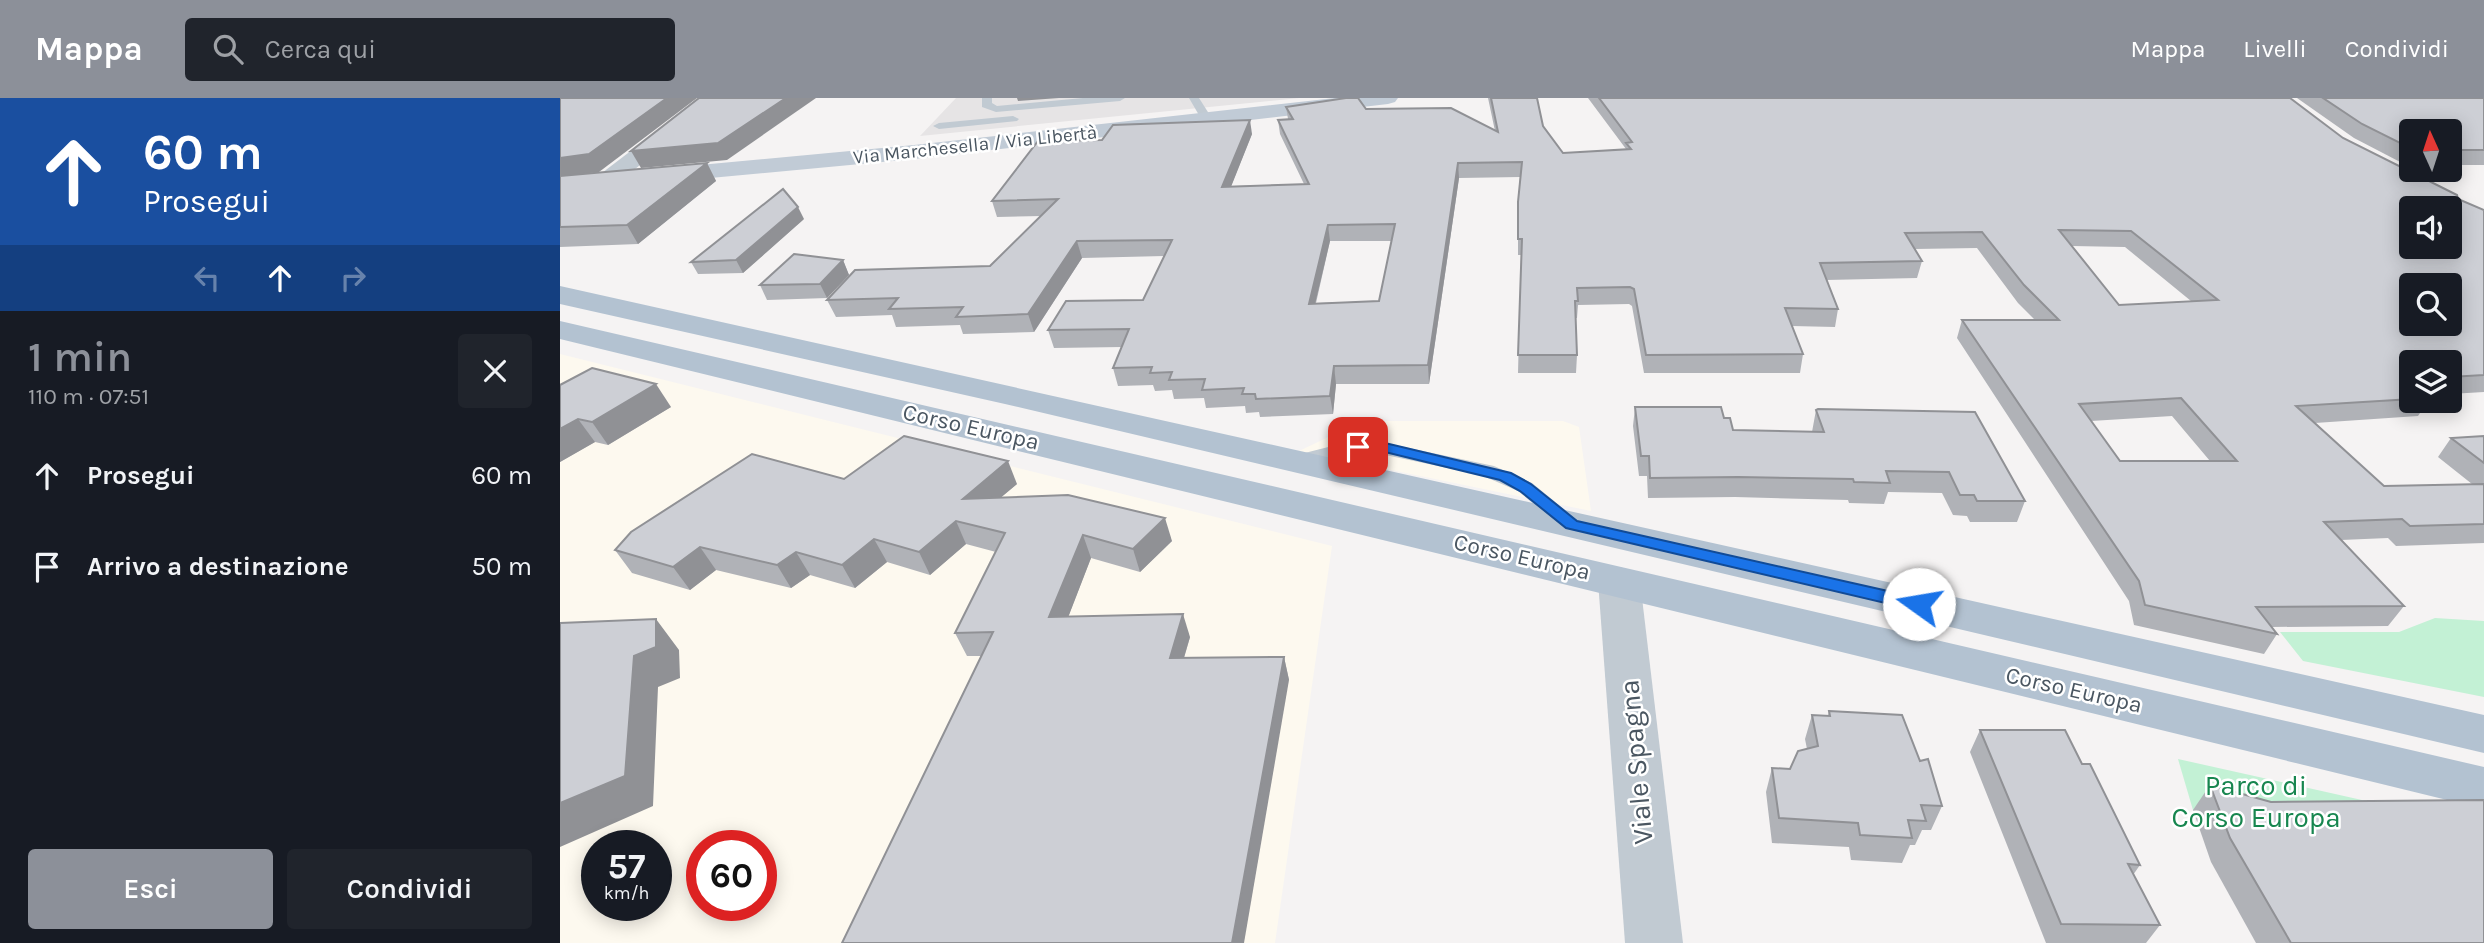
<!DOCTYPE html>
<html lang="it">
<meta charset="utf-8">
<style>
:root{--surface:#171b24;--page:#20242c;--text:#f1f3f6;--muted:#9ea1a6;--accent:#8c9099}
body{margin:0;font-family:Karla,sans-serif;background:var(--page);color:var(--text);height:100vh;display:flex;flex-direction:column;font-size:26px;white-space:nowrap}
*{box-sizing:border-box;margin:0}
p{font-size:23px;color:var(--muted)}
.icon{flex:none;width:38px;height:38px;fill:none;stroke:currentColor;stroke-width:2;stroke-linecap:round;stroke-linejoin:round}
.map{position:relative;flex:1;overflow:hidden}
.sheet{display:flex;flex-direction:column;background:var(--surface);width:560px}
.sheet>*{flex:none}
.banner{background:#1a4fa0;color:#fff;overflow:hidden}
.needle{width:46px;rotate:357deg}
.controls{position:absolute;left:1839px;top:21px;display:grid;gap:14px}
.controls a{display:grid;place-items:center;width:63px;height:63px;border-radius:7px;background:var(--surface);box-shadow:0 4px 18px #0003;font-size:35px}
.speed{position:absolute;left:21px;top:732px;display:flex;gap:14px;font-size:35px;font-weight:700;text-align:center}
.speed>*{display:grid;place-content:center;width:91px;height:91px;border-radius:50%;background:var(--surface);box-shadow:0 4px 18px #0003;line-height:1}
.speed small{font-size:18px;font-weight:400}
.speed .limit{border:10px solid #d22;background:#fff;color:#111}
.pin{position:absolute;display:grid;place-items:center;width:60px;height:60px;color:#fff;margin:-30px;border-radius:14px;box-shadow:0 4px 10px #0006}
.me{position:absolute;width:77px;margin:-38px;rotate:283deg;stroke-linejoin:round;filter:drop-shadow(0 0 5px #0008)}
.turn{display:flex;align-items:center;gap:24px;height:147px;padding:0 28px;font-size:32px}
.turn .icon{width:91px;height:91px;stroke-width:2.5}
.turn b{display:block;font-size:49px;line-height:60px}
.lanes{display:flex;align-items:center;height:66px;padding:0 28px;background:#0003;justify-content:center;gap:35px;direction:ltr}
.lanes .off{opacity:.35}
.round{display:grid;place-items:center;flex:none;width:74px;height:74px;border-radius:7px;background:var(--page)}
.head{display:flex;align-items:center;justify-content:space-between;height:119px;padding:0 28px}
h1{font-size:42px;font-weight:600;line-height:52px;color:var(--accent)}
.cta{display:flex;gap:14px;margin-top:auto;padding:14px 28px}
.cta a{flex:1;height:80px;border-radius:7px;background:var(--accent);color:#fff;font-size:28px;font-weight:600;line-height:80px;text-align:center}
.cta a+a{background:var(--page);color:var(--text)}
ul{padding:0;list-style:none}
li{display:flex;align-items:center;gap:21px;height:91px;padding:0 28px}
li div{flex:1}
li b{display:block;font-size:26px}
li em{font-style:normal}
header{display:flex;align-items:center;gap:42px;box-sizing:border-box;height:98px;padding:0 35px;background:var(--accent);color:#fff}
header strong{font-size:33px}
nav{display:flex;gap:38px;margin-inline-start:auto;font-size:24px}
.search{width:490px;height:63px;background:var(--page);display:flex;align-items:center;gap:18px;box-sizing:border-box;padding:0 24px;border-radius:7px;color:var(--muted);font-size:26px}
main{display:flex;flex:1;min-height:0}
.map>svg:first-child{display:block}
.commercial{fill:#fdf9ef;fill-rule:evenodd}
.education{fill:#e6e4e5}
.green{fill:#c3f1d5}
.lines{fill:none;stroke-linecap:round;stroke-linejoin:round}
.lane{fill:#c1cad2;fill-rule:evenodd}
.street{fill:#c1cad2;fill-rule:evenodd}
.secondary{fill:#c1cbd6;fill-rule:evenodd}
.primary{fill:#b3c2d1;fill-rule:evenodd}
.wall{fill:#b0b2b7;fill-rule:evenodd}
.shaded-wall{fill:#909195}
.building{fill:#cdcfd5;stroke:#909195;stroke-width:2;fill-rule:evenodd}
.route{fill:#1a73e8;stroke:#114b97;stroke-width:2}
.labels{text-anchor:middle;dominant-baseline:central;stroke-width:5;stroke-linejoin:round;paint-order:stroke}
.far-street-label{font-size:19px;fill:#4a5661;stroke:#fff}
.street-label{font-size:23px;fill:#4a5661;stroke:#fff}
.near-street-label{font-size:28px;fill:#4a5661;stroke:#fff}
.near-park-label{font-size:28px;fill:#17864f;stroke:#fff}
</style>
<header>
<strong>Mappa</strong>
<div class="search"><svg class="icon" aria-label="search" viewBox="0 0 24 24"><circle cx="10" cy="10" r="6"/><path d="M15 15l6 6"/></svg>Cerca qui</div>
<nav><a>Mappa</a><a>Livelli</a><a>Condividi</a></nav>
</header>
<main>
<section class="sheet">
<div class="banner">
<div class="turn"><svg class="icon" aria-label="ahead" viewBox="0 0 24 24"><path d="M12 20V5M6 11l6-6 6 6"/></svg><div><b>60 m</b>Prosegui</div></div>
<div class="lanes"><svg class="icon off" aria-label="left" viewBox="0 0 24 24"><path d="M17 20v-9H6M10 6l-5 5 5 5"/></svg><svg class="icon" aria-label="ahead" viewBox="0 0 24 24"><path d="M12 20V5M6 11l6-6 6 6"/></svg><svg class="icon off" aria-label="right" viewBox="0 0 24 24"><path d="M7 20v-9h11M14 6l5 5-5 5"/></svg></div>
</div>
<div class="head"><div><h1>1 min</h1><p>110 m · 07:51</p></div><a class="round"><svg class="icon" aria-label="close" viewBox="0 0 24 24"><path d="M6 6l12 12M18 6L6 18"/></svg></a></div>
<ul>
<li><svg class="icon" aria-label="ahead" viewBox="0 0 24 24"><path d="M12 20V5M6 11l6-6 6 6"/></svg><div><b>Prosegui</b></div><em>60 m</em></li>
<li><svg class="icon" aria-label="arrive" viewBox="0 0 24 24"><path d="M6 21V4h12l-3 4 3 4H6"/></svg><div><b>Arrivo a destinazione</b></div><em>50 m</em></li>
</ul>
<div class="cta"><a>Esci</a><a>Condividi</a></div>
</section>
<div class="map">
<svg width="1924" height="845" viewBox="0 0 1924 845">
<rect width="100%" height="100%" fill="#f5f3f3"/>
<g class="commercial">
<path d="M0 256 772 448 715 845H0ZM37 747H96V807H37ZM142 747H201V807H142Z"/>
<polygon points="802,323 1003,323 1019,329 1031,413 739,353"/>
</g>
<polygon class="education" points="396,0 739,0 360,38"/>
<g class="green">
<polygon points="1875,520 1924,523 1924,599 1743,563 1720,534 1839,534"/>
<polygon points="1618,661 1909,726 1692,728 1633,712"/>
</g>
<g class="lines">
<g class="lane">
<polygon points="422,0 432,0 432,5 437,8 523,0 565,0 560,3 436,14 422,9"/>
<polygon points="629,0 639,0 653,22 651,24 643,24"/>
<polygon points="453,18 459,21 457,23 379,31 373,28 379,25"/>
<polygon points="811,342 934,368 972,385 1021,425 1017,430 1003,430 958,393 921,377 811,354 784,357 736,369 726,363 729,359 784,345"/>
</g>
<g class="street">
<polygon points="140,0 163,0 54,88 38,88 34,83 38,78"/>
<polygon points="1059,469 1074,473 1080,483 1123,845 1065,845 1038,483 1044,473"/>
</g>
<polygon class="secondary" points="775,0 838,0 835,4 828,6 354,61 0,94 0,80 354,47"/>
<g class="primary">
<polygon points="0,188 1924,617 1924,655 445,306 0,206"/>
<polygon points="0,223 1924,669 1924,711 0,241"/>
</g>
</g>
<g class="wall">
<polygon points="0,0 39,74 4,78 147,65 156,83 78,146 0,149"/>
<path d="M928 0H977L983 28 1003 55 1066 51 1028 0H1730L1783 40 1898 101 1924 112V294L1890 296V264H1852V303H1868L1858 318 1755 325 1824 388 1912 386 1878 359 1891 340 1924 338V445L1836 448 1828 440 1781 442 1844 508 1828 528 1712 529 1717 536 1704 556 1574 527 1569 503 1397 240 1402 222H1475L1458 205 1417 150 1355 151 1362 163 1357 180 1266 182 1278 211 1275 229 1232 228 1243 256 1240 275H1084L1072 208 1069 206 1018 207 1017 220H1015L1017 257 1016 275H958L961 157H958V104L960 79 899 80 869 286H776L773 316 700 319 699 314 686 315 685 308 646 310 644 300 614 301 612 292 595 293 593 287 558 288 553 270 562 249 494 250 488 232 583 202 604 158 522 160 474 234 403 236 400 227 336 229 332 217 276 219 267 202 430 168 482 118 437 119 432 103 542 42 692 36 671 88 744 86 720 36 718 22 728 21 726 9 806 11 935 33ZM770 143H832L819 203 756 205ZM1512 148 1565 149 1631 203 1559 207ZM1612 318 1650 363H1560L1531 323Z"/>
<polygon points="1737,0 1924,0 1924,67 1890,67 1890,33 1852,33 1852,67 1844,66 1794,40"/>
<polygon points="244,121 183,175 138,176 131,164"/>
<polygon points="283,162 289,177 267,200 207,202 200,187"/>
<polygon points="0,287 111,309 48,347 35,344 0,364"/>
<polygon points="1075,309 1164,320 1173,332 1252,334 1256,312 1465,403 1457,424 1410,424 1407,418 1393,417 1382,395 1328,394 1324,406 1289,405 1288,402 1175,399 1088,400 1087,378 1079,378 1073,328"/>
<polygon points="284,381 457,386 441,399 612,443 580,474 531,460 508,519 630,539 624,560 724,559 729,582 422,558 407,558 395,535 436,454 406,446 370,477 327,464 295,490 250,477 231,490 156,472 130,492 72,475 55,452"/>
<polygon points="1269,613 1360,663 1382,708 1371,732 1362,732 1355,747 1350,747 1342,765 1291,762 1289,749 1212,745 1206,694 1212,670 1230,671 1247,651 1245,641 1252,617 1268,618"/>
<polygon points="1420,632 1522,666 1580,767 1573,777 1600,827 1586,845 1486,845 1410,654"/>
<polygon points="1650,687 1711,704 1924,845 1696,845 1651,764 1633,712"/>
</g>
<g class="shaded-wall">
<polygon points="107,0 137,0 39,74 0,78 0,60"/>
<polygon points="226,0 256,0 167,62 81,70 71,53"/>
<polygon points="457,0 499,0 458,3"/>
<polygon points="690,22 692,36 665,104 662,89"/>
<polygon points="147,65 156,83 78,146 67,127"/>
<polygon points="898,65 899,80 869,286 868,267"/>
<polygon points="238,109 244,121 183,175 176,162"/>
<polygon points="768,127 770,143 751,223 749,206"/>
<polygon points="517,143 522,160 474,234 468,216"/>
<polygon points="283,162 289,177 267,200 260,186"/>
<polygon points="774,268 776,286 773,316 770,298"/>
<polygon points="96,286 111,309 48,347 32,324"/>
<polygon points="18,321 35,344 0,364 0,331"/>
<polygon points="448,363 457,386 413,423 403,401"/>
<polygon points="605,420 612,443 580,474 573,451"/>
<polygon points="396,423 406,446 370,477 359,454"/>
<polygon points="523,437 531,460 499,543 489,519"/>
<polygon points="314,441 327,464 295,490 282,467"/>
<polygon points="140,449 156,472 130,492 113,469"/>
<polygon points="236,454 250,477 231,490 217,467"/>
<polygon points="623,516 630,539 617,583 610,560"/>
<polygon points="96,521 119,552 120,580 98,589 93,708 0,749 0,705 74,558"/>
<polygon points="724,559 729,582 684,845 672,845"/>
</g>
<g class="building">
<polygon points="0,0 107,0 29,56 0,60"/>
<polygon points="139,0 226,0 158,45 71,53"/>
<path d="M786 0H798L806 11 891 10 938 34 931 0H977L983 28 1003 55 1071 51 1066 45 1072 44 1039 0H1730L1783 40 1897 97 1898 101 1924 112V277L1890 279V264H1852V281H1844L1852 286V301L1736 308 1824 388 1924 386V426L1850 428 1842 421 1764 424 1844 508 1696 509 1717 536 1585 507 1579 483 1402 222H1499L1464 187 1422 134 1345 135 1362 163 1260 165 1278 211 1225 210 1243 256 1086 257 1074 191 1070 189 1017 190 1018 203H1015L1017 257H958L962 141H958V104L962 64 898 65 868 267 774 268 770 298 696 301 695 296H682L684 290 642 292 645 281 609 282 612 274 590 275 592 269 553 270 569 231 488 232 506 203 583 202 612 142 517 143 468 216 396 219 403 209 329 211 338 200 267 202 295 172 430 168 498 101 432 103 478 43 542 42 553 27 690 22 662 89 749 86 718 22 733 21 726 9ZM1852 110H1890V149H1852ZM835 126 819 203 749 206 768 127ZM1499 132 1571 133 1658 202 1559 207ZM1852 187H1890V226H1852ZM1621 300 1677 363H1560L1519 306Z"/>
<polygon points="1763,0 1924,0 1924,52 1890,52 1890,33 1852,33 1852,51 1802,26"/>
<polygon points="147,65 67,127 0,129 0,78"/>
<polygon points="223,91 238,109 176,162 131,164"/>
<polygon points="234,156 283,162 260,186 200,187"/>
<polygon points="32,270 96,286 32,324 18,321 0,331 0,287"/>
<polygon points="1075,309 1161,309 1164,320 1170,320 1173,332 1264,334 1256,312 1258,311 1415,314 1465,403 1417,403 1414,397 1400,397 1389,374 1326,373 1330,385 1294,384 1293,381 1178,379 1090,380 1089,358 1081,358"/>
<polygon points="344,338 448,363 403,401 508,397 605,420 573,451 523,437 489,519 623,516 610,560 724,559 672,845 282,845 433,534 395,535 445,435 396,423 359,454 314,441 282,467 236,454 217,467 140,449 113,469 55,452 71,434 192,356 284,381"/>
<polygon points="1924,338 1924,365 1891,340"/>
<polygon points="96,521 96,549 74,558 65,678 0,705 0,525"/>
<polygon points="1269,613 1342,617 1360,663 1368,661 1382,708 1361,707 1366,723 1348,722 1352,740 1300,737 1298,725 1219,720 1212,670 1230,671 1238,653 1258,648 1252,617 1270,618"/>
<polygon points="1420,632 1505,632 1522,666 1530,666 1580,767 1568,766 1600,827 1501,826"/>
<polygon points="1650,687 1711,704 1924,702 1924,845 1731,845 1670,740"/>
</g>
<polygon class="route" points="798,345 825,345 951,375 971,386 1017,423 1359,500 1367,506 1359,513 1006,430 960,393 940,382 825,354 792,352 790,349"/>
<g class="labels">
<g class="far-street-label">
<text transform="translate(415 47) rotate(-6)">Via Marchesella / Via Libertà</text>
</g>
<g class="street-label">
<text transform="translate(411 329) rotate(13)">Corso Europa</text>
<text transform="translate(962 459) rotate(13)">Corso Europa</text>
<text transform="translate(1514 592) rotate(13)">Corso Europa</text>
</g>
<g class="near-street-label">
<text transform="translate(1076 664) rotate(-95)">Viale Spagna</text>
</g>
<g class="near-park-label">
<text x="1696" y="687">Parco di<tspan x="1696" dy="32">Corso Europa</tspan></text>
</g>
</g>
</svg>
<div class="controls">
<a><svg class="needle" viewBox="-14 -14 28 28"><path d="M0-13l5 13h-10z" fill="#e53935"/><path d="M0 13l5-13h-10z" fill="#9ea1a6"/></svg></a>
<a><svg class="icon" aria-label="sound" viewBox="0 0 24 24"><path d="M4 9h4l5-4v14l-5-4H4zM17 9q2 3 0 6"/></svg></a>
<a><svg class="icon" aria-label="search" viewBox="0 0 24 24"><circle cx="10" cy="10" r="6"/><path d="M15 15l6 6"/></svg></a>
<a><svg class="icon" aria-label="layers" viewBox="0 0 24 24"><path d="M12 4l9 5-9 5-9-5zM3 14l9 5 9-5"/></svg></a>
</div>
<div class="speed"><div>57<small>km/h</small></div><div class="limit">60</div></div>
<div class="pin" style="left:798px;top:349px;background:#d93025"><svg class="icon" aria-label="arrive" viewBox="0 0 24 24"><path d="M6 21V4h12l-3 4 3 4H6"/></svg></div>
<svg class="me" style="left:1359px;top:506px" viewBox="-20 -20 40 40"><circle r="19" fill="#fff"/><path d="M0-13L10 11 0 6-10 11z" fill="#1a73e8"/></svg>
</div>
</main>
